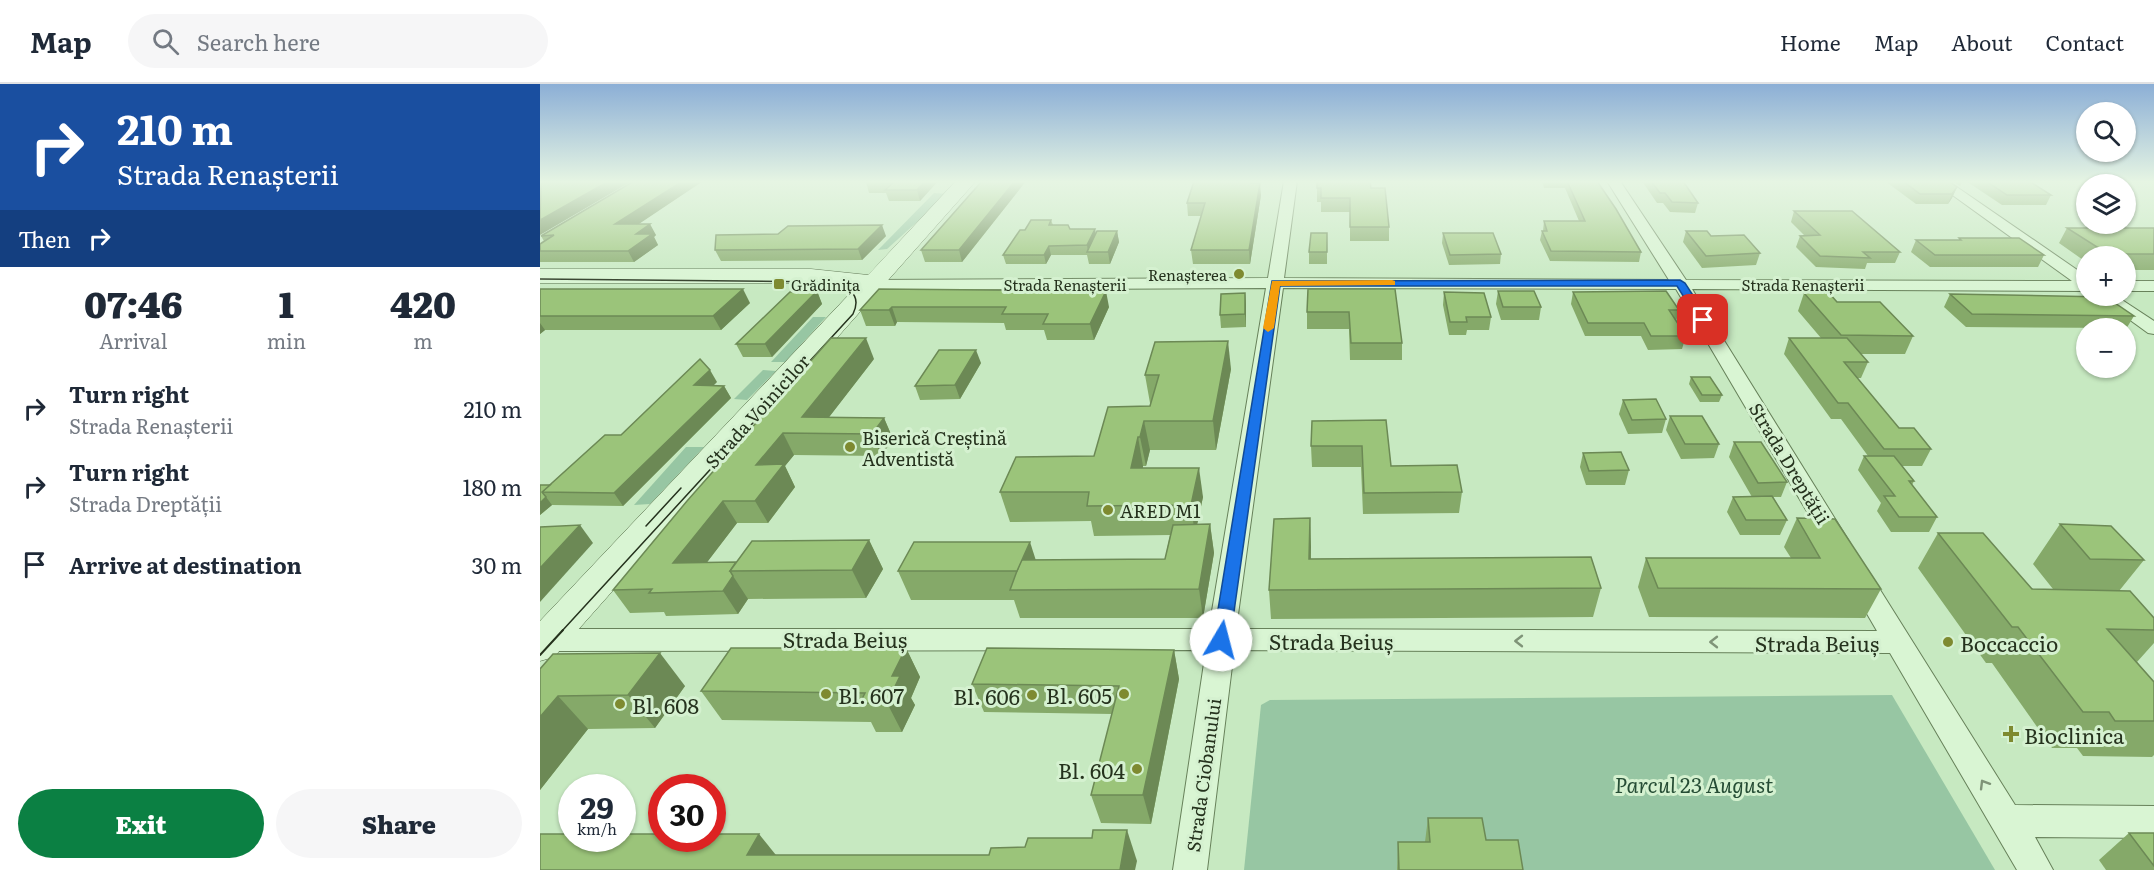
<!DOCTYPE html>
<meta charset="utf-8">
<style>
:root{--surface:#fff;--page:#f6f6f7;--text:#1f2937;--muted:#747a83;--line:#e0e1e3;--accent:#0b8043}
body{margin:0;font-family:Literata,serif;background:var(--page);color:var(--text);height:100vh;display:flex;flex-direction:column;font-size:22px;white-space:nowrap}
*{box-sizing:border-box;margin:0}
p{font-size:20px;color:var(--muted)}
.icon{flex:none;width:33px;height:33px;fill:none;stroke:currentColor;stroke-width:2;stroke-linecap:round;stroke-linejoin:round}
.map{position:relative;flex:1;overflow:hidden}
.drawer{display:flex;flex-direction:column;background:var(--surface);width:540px}
.drawer>*{flex:none}
.guide{background:#1a4fa0;color:#fff;overflow:hidden}
.tools{position:absolute;left:1536px;top:18px;display:grid;gap:12px}
.tools a{display:grid;place-items:center;width:60px;height:60px;border-radius:50%;background:var(--surface);box-shadow:0 2px 4px #0004;font-size:30px}
.speed{position:absolute;left:18px;top:690px;display:flex;gap:12px;font-size:30px;font-weight:700;text-align:center}
.speed>*{display:grid;place-content:center;width:78px;height:78px;border-radius:50%;background:var(--surface);box-shadow:0 2px 4px #0004;line-height:1}
.speed small{font-size:15px;font-weight:400}
.speed .limit{border:9px solid #d22;background:#fff;color:#111}
.pin{position:absolute;display:grid;place-items:center;width:51px;height:51px;color:#fff;margin:-26px;border-radius:12px;box-shadow:0 3px 9px #0006}
.me{position:absolute;width:66px;margin:-33px;rotate:8deg;stroke-linejoin:round;filter:drop-shadow(0 0 4px #0008)}
.turn{display:flex;align-items:center;gap:21px;height:126px;padding:0 18px;font-size:27px}
.turn .icon{width:78px;height:78px;stroke-width:2.5}
.turn b{display:block;font-size:42px;line-height:51px}
.then{display:flex;align-items:center;height:57px;padding:0 18px;background:#0003;gap:12px;font-size:22px}
.eta{display:flex;justify-content:space-evenly;align-items:center;height:102px;text-align:center}
.eta b{font-size:36px;font-weight:800;line-height:42px}
.primary-button{display:flex;gap:12px;margin-top:auto;padding:12px 18px}
.primary-button a{flex:1;height:69px;border-radius:36px;background:var(--accent);color:#fff;font-size:24px;font-weight:800;line-height:69px;text-align:center}
.primary-button a+a{background:var(--page);color:var(--text)}
ul{padding:0;list-style:none}
li{display:flex;align-items:center;gap:18px;height:78px;padding:0 18px}
li div{flex:1}
li b{display:block;font-size:22px}
li em{font-style:normal}
header{display:flex;align-items:center;gap:36px;box-sizing:border-box;height:84px;padding:0 30px;background:var(--surface);border-bottom:2px solid var(--line)}
header strong{font-size:28px}
nav{display:flex;gap:33px;margin-inline-start:auto;font-size:21px}
.search{width:420px;height:54px;background:var(--page);display:flex;align-items:center;gap:15px;box-sizing:border-box;padding:0 21px;border-radius:33px;color:var(--muted);font-size:22px}
main{display:flex;flex:1;min-height:0}
.map>svg:first-child{display:block}
.green{fill:#97c6a3}
.lines{fill:none;stroke-linecap:round;stroke-linejoin:round}
.street-casing{stroke:#67815a;stroke-width:2}
.secondary-casing{stroke:#4b633e;stroke-width:1}
.street{fill:#d9f5d3;fill-rule:evenodd}
.secondary{fill:#d9f5d3;fill-rule:evenodd}
.tram-far1{stroke:#25321d;stroke-width:1.5}
.tram{stroke:#25321d;stroke-width:2}
.wall{fill:#85a969}
.shaded-wall{fill:#6c8955}
.building{fill:#9bc47a;stroke:#6c8955;stroke-width:1.5}
.oneway{stroke:#7f9478}
.route{fill:#1a73e8;stroke:#114b97;stroke-width:1.5}
.slow{fill:#f59e0b}
.poi-dot{fill:#7e8a30;stroke:#d5f1d0;stroke-width:2}
.labels{text-anchor:middle;dominant-baseline:central;stroke-width:6;stroke-linejoin:round;paint-order:stroke}
.far-poi-label{font-size:15px;fill:#25321d;stroke:#d5f1d0;text-anchor:end}
.far-street-label{font-size:15px;fill:#25321d;stroke:#d5f1d0}
.street-label{font-size:18px;fill:#25321d;stroke:#d5f1d0}
.poi-label{font-size:18px;fill:#25321d;stroke:#d5f1d0;text-anchor:start}
.near-street-label{font-size:21px;fill:#25321d;stroke:#d5f1d0}
.near-poi-label{font-size:21px;fill:#25321d;stroke:#d5f1d0;text-anchor:start}
.near-park-label{font-size:21px;font-style:italic;fill:#264d35;stroke:#d5f1d0}
</style>
<header>
<strong>Map</strong>
<div class="search"><svg class="icon" aria-label="search" viewBox="0 0 24 24"><circle cx="10" cy="10" r="6"/><path d="M15 15l6 6"/></svg>Search here</div>
<nav><a>Home</a><a>Map</a><a>About</a><a>Contact</a></nav>
</header>
<main>
<section class="drawer">
<div class="guide">
<div class="turn"><svg class="icon" aria-label="right" viewBox="0 0 24 24"><path d="M7 20v-9h11M14 6l5 5-5 5"/></svg><div><b>210 m</b>Strada Renașterii</div></div>
<div class="then">Then<svg class="icon" aria-label="right" viewBox="0 0 24 24"><path d="M7 20v-9h11M14 6l5 5-5 5"/></svg></div>
</div>
<div class="eta">
<div><b>07:46</b><p>Arrival</p></div>
<div><b>1</b><p>min</p></div>
<div><b>420</b><p>m</p></div>
</div>
<ul>
<li><svg class="icon" aria-label="right" viewBox="0 0 24 24"><path d="M7 20v-9h11M14 6l5 5-5 5"/></svg><div><b>Turn right</b><p>Strada Renașterii</p></div><em>210 m</em></li>
<li><svg class="icon" aria-label="right" viewBox="0 0 24 24"><path d="M7 20v-9h11M14 6l5 5-5 5"/></svg><div><b>Turn right</b><p>Strada Dreptății</p></div><em>180 m</em></li>
<li><svg class="icon" aria-label="arrive" viewBox="0 0 24 24"><path d="M6 21V4h12l-3 4 3 4H6"/></svg><div><b>Arrive at destination</b></div><em>30 m</em></li>
</ul>
<div class="primary-button"><a>Exit</a><a>Share</a></div>
</section>
<div class="map">
<svg width="1614" height="786" viewBox="0 0 1614 786">
<rect width="100%" height="100%" fill="#c7e9c1"/>
<g class="green">
<polygon points="394,109 408,110 347,165 338,166"/>
<polygon points="273,233 286,233 245,278 231,278"/>
<polygon points="223,286 236,287 207,316 194,315"/>
<polygon points="146,363 164,363 110,420 94,421"/>
<polygon points="1352,611 1455,786 704,786 721,621 730,616"/>
</g>
<g class="lines">
<defs>
<g id="street">
<polygon points="744,97 757,97 744,194 1129,196 1067,97 1080,97 1146,196 1532,197 1393,97 1408,97 1546,192 1546,207 1152,205 1310,459 1307,465 1298,467 1289,465 1136,205 743,204 696,545 1337,547 1305,492 1309,485 1318,483 1327,485 1475,721 1614,722 1614,754 1495,753 1513,786 1477,786 1350,569 694,566 667,786 633,786 666,566 7,567 0,564 0,548 7,545 669,545 726,204 332,206 324,201 332,196 728,194"/>
<rect x="1586" y="197" width="28" height="10"/>
<polygon points="1557,212 1576,212 1614,237 1614,250 1608,249"/>
</g>
<polygon id="secondary" points="416,97 436,97 14,573 0,577 0,537 317,202 271,199 0,199 0,185 271,185 328,191"/>
</defs>
<use href="#street" class="street-casing"/>
<use href="#secondary" class="secondary-casing"/>
<use href="#street" class="street"/>
<use href="#secondary" class="secondary"/>
<g class="tram-far1">
<path d="M0 195 283 198C303 201 324 207 313 230L22 547"/>
<polyline points="106,442 141,404"/>
</g>
<polyline class="tram" points="0,571 23,546"/>
</g>
<g class="wall">
<polygon points="94,97 163,97 98,140 116,151 114,153 118,161 94,178 0,178 0,160 4,157 1,152"/>
<polygon points="327,97 398,97 380,117 349,117 346,109 329,109 326,98"/>
<polygon points="442,97 486,97 422,178 385,178 381,166"/>
<polygon points="777,97 831,104 849,143 849,157 810,157 810,128 781,128 781,118 777,118"/>
<polygon points="1002,97 1057,97 1101,168 1099,178 1010,177 1000,156 1002,147 1003,147 1004,137 1039,137 1025,104 1004,104"/>
<polygon points="1102,97 1144,97 1144,99 1158,119 1155,129 1130,128 1123,119 1117,119"/>
<polygon points="1345,97 1408,97 1417,103 1412,114 1408,120 1376,120"/>
<polygon points="1412,97 1423,97 1420,102"/>
<polygon points="1426,97 1489,97 1511,111 1506,121 1462,121"/>
<polygon points="714,99 721,111 710,180 653,180 651,166 661,132 648,132 647,119"/>
<polygon points="1254,127 1360,168 1355,179 1327,179 1325,185 1276,183 1256,163 1260,152 1265,152 1251,138"/>
<polygon points="511,136 513,141 530,145 555,145 556,150 577,147 579,158 570,180 549,180 547,171 511,171 506,180 466,180 463,171 485,146"/>
<polygon points="1527,144 1614,144 1614,186 1586,186 1586,172 1546,172 1546,178 1519,159"/>
<polygon points="1146,147 1171,152 1220,169 1216,181 1162,184 1143,158"/>
<polygon points="787,149 787,180 769,180 769,168"/>
<polygon points="903,149 961,170 960,180 909,181 902,159"/>
<polygon points="238,150 346,152 322,176 181,177 175,166"/>
<polygon points="1419,154 1504,171 1498,183 1390,183 1371,168 1376,156 1419,156"/>
<polygon points="0,205 210,219 181,246 5,246 0,250"/>
<polygon points="339,205 569,223 554,256 507,256 504,246 466,246 464,239 357,238 355,242 326,242 320,226"/>
<polygon points="855,205 862,259 862,276 810,276 809,245 767,245 767,228"/>
<polygon points="277,207 282,220 232,273 203,273 196,260"/>
<polygon points="958,207 1001,223 999,236 961,236 956,220"/>
<polygon points="904,208 951,233 949,246 927,246 926,251 909,251 903,221"/>
<polygon points="1033,208 1139,226 1136,238 1146,252 1142,265 1108,266 1101,252 1045,252 1031,220"/>
<polygon points="705,209 706,222 706,243 681,244 680,231"/>
<polygon points="1264,209 1297,218 1373,252 1365,270 1320,270 1328,278 1321,294 1317,294 1359,344 1391,365 1382,382 1362,382 1374,397 1372,401 1397,433 1389,448 1351,448 1337,427 1341,419 1318,386 1324,372 1328,372 1301,335 1291,335 1244,270 1249,254 1281,254 1258,227"/>
<polygon points="1410,210 1594,232 1586,245 1586,244 1426,243 1404,223"/>
<polygon points="334,275 289,333 344,334 353,355 341,372 254,371 245,382 255,403 228,439 197,439 167,478 196,478 329,456 343,485 326,514 208,515 198,530 126,532 124,528 90,529 73,506 147,417"/>
<polygon points="441,279 420,315 380,316 375,302"/>
<polygon points="691,285 676,366 610,366 606,382 603,382 603,384 663,413 657,440 670,440 674,469 663,534 480,534 474,516 371,516 358,487 495,476 625,475 630,451 554,452 551,437 470,438 460,408 554,372 610,322 611,319 610,319 605,291"/>
<polygon points="1151,293 1182,311 1179,318 1160,318 1149,300"/>
<polygon points="177,298 173,301 184,302 191,314 83,422 12,421 0,431 0,401 10,401 81,351"/>
<polygon points="1083,316 1126,335 1122,349 1088,350 1079,330"/>
<polygon points="1130,332 1179,360 1174,374 1141,375 1126,346"/>
<polygon points="846,336 851,382 922,408 919,429 823,430 821,383 772,383 771,362"/>
<polygon points="1194,358 1247,398 1241,413 1233,413 1247,436 1240,451 1200,451 1187,428 1193,413 1212,413 1189,373"/>
<polygon points="1043,369 1089,386 1085,401 1046,401 1040,383"/>
<polygon points="770,434 771,475 1061,504 1053,533 731,535 729,506"/>
<polygon points="1257,434 1341,505 1325,534 1109,533 1098,503 1106,474 1251,474 1244,463"/>
<polygon points="1520,440 1604,476 1579,507 1614,534 1614,559 1597,578 1614,598 1614,671 1612,673 1543,672 1537,664 1512,664 1452,579 1446,579 1378,484 1398,449 1492,505 1513,505 1493,480"/>
<polygon points="366,564 380,593 371,614 375,621 362,648 336,648 331,638 182,636 161,607"/>
<polygon points="634,566 639,595 611,740 561,739 551,711 572,630 444,628 432,600"/>
<polygon points="0,585 145,602 115,644 48,645 0,706"/>
<polygon points="888,734 946,756 983,786 857,786 858,758 885,758"/>
<polygon points="1589,749 1614,749 1614,786 1566,786 1559,776"/>
</g>
<g class="shaded-wall">
<polygon points="69,97 92,97 0,151 0,136"/>
<polygon points="143,97 163,97 81,152 75,140"/>
<polygon points="385,97 398,97 380,117 377,106"/>
<polygon points="475,97 486,97 422,178 419,166"/>
<polygon points="720,99 721,111 710,180 709,166"/>
<polygon points="1417,103 1412,114 1408,120 1412,110"/>
<polygon points="110,140 116,151 114,153 118,161 94,178 88,167 96,150"/>
<polygon points="342,141 346,152 322,176 318,165"/>
<polygon points="555,145 556,154 548,168 547,161"/>
<polygon points="577,147 579,158 570,180 568,168"/>
<polygon points="509,162 511,171 506,180 504,171"/>
<polygon points="203,205 210,219 181,246 173,232"/>
<polygon points="277,207 282,220 232,273 225,260"/>
<polygon points="566,207 569,223 554,256 550,240"/>
<polygon points="705,209 706,222 706,243 705,230"/>
<polygon points="352,223 357,238 355,242 349,226"/>
<polygon points="0,239 5,246 0,250"/>
<polygon points="326,254 334,275 276,350 262,333"/>
<polygon points="688,257 691,285 676,366 673,337"/>
<polygon points="436,266 441,279 420,315 415,301"/>
<polygon points="170,286 177,298 161,314 154,301"/>
<polygon points="184,302 191,314 83,422 74,409"/>
<polygon points="344,334 353,355 341,372 332,350"/>
<polygon points="604,337 610,366 606,382 600,353"/>
<polygon points="243,349 254,371 245,382 255,403 228,439 215,417 216,381"/>
<polygon points="598,353 603,382 597,414 591,384"/>
<polygon points="659,384 663,413 655,451 651,421"/>
<polygon points="6,413 12,421 0,431 0,419"/>
<polygon points="183,417 197,439 149,502 133,479"/>
<polygon points="770,434 771,463 770,504 769,475"/>
<polygon points="670,440 674,469 663,534 659,505"/>
<polygon points="40,441 53,459 0,518 0,484"/>
<polygon points="329,456 343,485 326,514 312,486"/>
<polygon points="490,458 499,486 477,487"/>
<polygon points="193,492 208,515 198,530 183,507"/>
<polygon points="366,564 380,593 371,614 375,621 362,648 347,619 352,592"/>
<polygon points="634,566 639,595 611,740 603,711"/>
<polygon points="120,569 145,602 115,644 88,611"/>
<polygon points="18,612 48,645 0,706 0,633"/>
<polygon points="587,746 597,777 595,786 580,786"/>
<polygon points="219,750 244,781 207,771"/>
</g>
<g class="building">
<polygon points="1,97 69,97 0,136"/>
<polygon points="94,97 143,97 75,140 110,140 96,150 112,150 88,167 0,167 0,160 14,151 1,152"/>
<polygon points="327,97 385,97 377,106 345,106 353,99 326,98"/>
<polygon points="442,97 475,97 419,166 381,166"/>
<polygon points="654,97 711,97 711,99 720,99 709,166 651,166 665,119 647,119"/>
<polygon points="777,97 830,97 831,104 845,104 849,143 810,143 810,114 781,114 781,104 777,104"/>
<polygon points="1027,97 1057,97 1076,125 1101,168 1011,167 1002,147 1007,147 1004,137 1045,137"/>
<polygon points="1111,97 1143,97 1158,119 1132,118 1125,109 1120,109"/>
<polygon points="1363,97 1408,97 1417,103 1412,110 1380,110"/>
<polygon points="1446,97 1489,97 1511,111 1467,111"/>
<polygon points="1254,127 1312,127 1360,168 1323,168 1330,174 1280,172 1260,152 1280,151"/>
<polygon points="491,136 511,136 509,141 528,141 530,145 555,145 547,161 509,162 504,171 463,171 480,146 485,146"/>
<polygon points="342,141 318,165 175,166 176,151 238,150 248,142"/>
<polygon points="1527,144 1614,144 1614,170 1568,170"/>
<polygon points="557,147 577,147 568,168 547,168"/>
<polygon points="1146,147 1167,147 1171,152 1204,151 1220,169 1166,172"/>
<polygon points="771,149 787,149 787,168 769,168"/>
<polygon points="903,149 953,149 961,170 910,171"/>
<polygon points="1419,154 1479,154 1504,171 1395,171 1376,156 1421,156"/>
<polygon points="0,205 203,205 173,232 0,232"/>
<polygon points="339,205 566,207 550,240 503,240 508,230 462,230 466,223 352,223 349,226 320,226"/>
<polygon points="768,205 855,205 862,259 811,259 809,228 767,228"/>
<polygon points="277,207 225,260 196,260 250,208"/>
<polygon points="958,207 994,207 1001,223 963,223"/>
<polygon points="1126,207 1139,226 1129,226 1146,252 1111,252 1104,239 1048,239 1033,208"/>
<polygon points="904,208 944,209 951,233 926,233 927,238 910,238"/>
<polygon points="705,209 705,230 680,231 681,210"/>
<polygon points="1264,209 1289,209 1297,218 1340,218 1373,252 1301,251"/>
<polygon points="1410,210 1566,213 1594,232 1432,230"/>
<polygon points="291,254 326,254 262,333 344,334 332,350 243,349 216,381 244,380 215,417 183,417 133,479 196,478 190,487 193,492 183,507 109,509 112,505 73,506 147,417"/>
<polygon points="1249,254 1307,254 1328,278 1304,278 1359,344 1374,344 1391,365 1344,365 1308,319 1298,319"/>
<polygon points="688,257 673,337 604,337 600,353 598,353 591,384 659,384 651,421 547,422 549,408 460,408 476,373 554,372 568,323 610,322 619,291 605,291 615,258"/>
<polygon points="399,266 436,266 415,301 375,302"/>
<polygon points="160,275 170,286 154,301 184,302 74,409 2,408 65,351 81,351"/>
<polygon points="1151,293 1170,293 1182,311 1162,311"/>
<polygon points="1116,315 1126,335 1092,336 1083,316"/>
<polygon points="1130,332 1162,332 1179,360 1145,360"/>
<polygon points="846,336 851,382 917,381 922,408 824,409 822,362 771,362 772,337"/>
<polygon points="1194,358 1221,358 1247,398 1218,399"/>
<polygon points="1081,368 1089,386 1049,387 1043,369"/>
<polygon points="1324,372 1354,372 1374,397 1369,397 1397,433 1359,433 1344,412 1355,412"/>
<polygon points="0,401 10,401 2,408 6,413 0,419"/>
<polygon points="1232,412 1247,436 1206,436 1193,413"/>
<polygon points="770,434 769,475 1051,473 1061,504 729,506 734,435"/>
<polygon points="1257,434 1295,435 1341,505 1118,504 1106,474 1280,474"/>
<polygon points="670,440 659,505 470,506 481,476 625,475 633,441"/>
<polygon points="1520,440 1571,442 1604,476 1550,475"/>
<polygon points="40,441 0,484 0,443"/>
<polygon points="1398,449 1443,449 1492,505 1590,507 1614,534 1614,546 1567,545 1614,598 1614,637 1575,637 1569,628 1543,628 1478,543 1472,543"/>
<polygon points="329,456 312,486 190,487 212,457"/>
<polygon points="374,458 490,458 477,487 358,487"/>
<polygon points="191,564 366,564 352,592 360,592 347,619 320,619 325,609 161,607"/>
<polygon points="447,564 634,566 603,711 551,711 579,602 432,600"/>
<polygon points="120,569 88,611 18,612 0,633 0,585 13,570"/>
<polygon points="888,734 942,734 946,756 978,756 983,786 859,786 858,758 890,758"/>
<polygon points="553,746 587,746 580,786 0,786 0,750 32,750 32,754 82,754 82,750 122,750 122,754 172,754 172,750 219,750 207,771 449,771 451,764 485,763 488,754 552,754"/>
<polygon points="1589,749 1614,749 1614,782"/>
</g>
<defs><path id="oneway-chevron" d="M-2-3.5L2.5 0L-2 3.5" fill="none" stroke-width="1.6" stroke-linecap="round" stroke-linejoin="round" transform="scale(1.5)"/></defs>
<g class="oneway">
<use href="#oneway-chevron" transform="translate(979 557) rotate(-180)"/>
<use href="#oneway-chevron" transform="translate(1174 558) rotate(-180)"/>
<use href="#oneway-chevron" transform="translate(1444 700) rotate(-121)"/>
</g>
<linearGradient id="sky" x2="0" y2="1"><stop stop-color="#8cafd6"/><stop offset="0.47" stop-color="#e6f5e3"/><stop offset="1" stop-color="#e6f5e3" stop-opacity="0"/></linearGradient>
<rect width="1614" height="208" fill="url(#sky)"/>
<polygon class="route" points="1140,196 1145,199 1169,236 1167,239 1160,239 1137,202 740,202 690,556 687,561 675,561 673,556 732,197"/>
<polygon class="slow" points="852,196 855,197 855,201 740,202 734,244 728,248 723,244 732,197"/>
<g class="poi-dot">
<circle cx="699" cy="190" r="6"/>
<rect x="233" y="194" width="12" height="12" rx="3"/>
<circle cx="310" cy="363" r="6"/>
<circle cx="568" cy="426" r="6"/>
<circle cx="1408" cy="558" r="6"/>
<circle cx="286" cy="610" r="6"/>
<circle cx="584" cy="610" r="6"/>
<circle cx="492" cy="611" r="6"/>
<circle cx="80" cy="620" r="6"/>
<path d="M1468 641h6v6h6v6h-6v6h-6v-6h-6v-6h6z"/>
<circle cx="597" cy="685" r="6"/>
</g>
<g class="labels">
<g class="far-poi-label">
<text x="687" y="190">Renașterea</text>
<text x="251" y="200" text-anchor="start">Grădinița</text>
</g>
<g class="far-street-label">
<text x="525" y="200">Strada Renașterii</text>
<text x="1263" y="200">Strada Renașterii</text>
</g>
<g class="street-label">
<text transform="translate(217 327) rotate(-48)">Strada Voinicilor</text>
<text transform="translate(1250 379) rotate(59)">Strada Dreptății</text>
<text transform="translate(663 691) rotate(-82)">Strada Ciobanului</text>
</g>
<g class="poi-label">
<text x="322" y="353">Biserică Creștină<tspan x="322" dy="21">Adventistă</tspan></text>
<text x="580" y="426">ARED M1</text>
</g>
<g class="near-street-label">
<text x="305" y="554">Strada Beiuș</text>
<text x="791" y="556">Strada Beiuș</text>
<text x="1277" y="558">Strada Beiuș</text>
</g>
<g class="near-poi-label">
<text x="1420" y="558">Boccaccio</text>
<text x="298" y="610">Bl. 607</text>
<text x="572" y="610" text-anchor="end">Bl. 605</text>
<text x="480" y="611" text-anchor="end">Bl. 606</text>
<text x="92" y="620">Bl. 608</text>
<text x="1484" y="650">Bioclinica</text>
<text x="585" y="685" text-anchor="end">Bl. 604</text>
</g>
<g class="near-park-label">
<text x="1154" y="699">Parcul 23 August</text>
</g>
</g>
</svg>
<div class="tools">
<a><svg class="icon" aria-label="search" viewBox="0 0 24 24"><circle cx="10" cy="10" r="6"/><path d="M15 15l6 6"/></svg></a>
<a><svg class="icon" aria-label="layers" viewBox="0 0 24 24"><path d="M12 4l9 5-9 5-9-5zM3 14l9 5 9-5"/></svg></a>
<a>+</a>
<a>−</a>
</div>
<div class="speed"><div>29<small>km/h</small></div><div class="limit">30</div></div>
<div class="pin" style="left:1163px;top:236px;background:#d93025"><svg class="icon" aria-label="arrive" viewBox="0 0 24 24"><path d="M6 21V4h12l-3 4 3 4H6"/></svg></div>
<svg class="me" style="left:681px;top:556px" viewBox="-20 -20 40 40"><circle r="19" fill="#fff"/><path d="M0-13L10 11 0 6-10 11z" fill="#1a73e8"/></svg>
</div>
</main>
